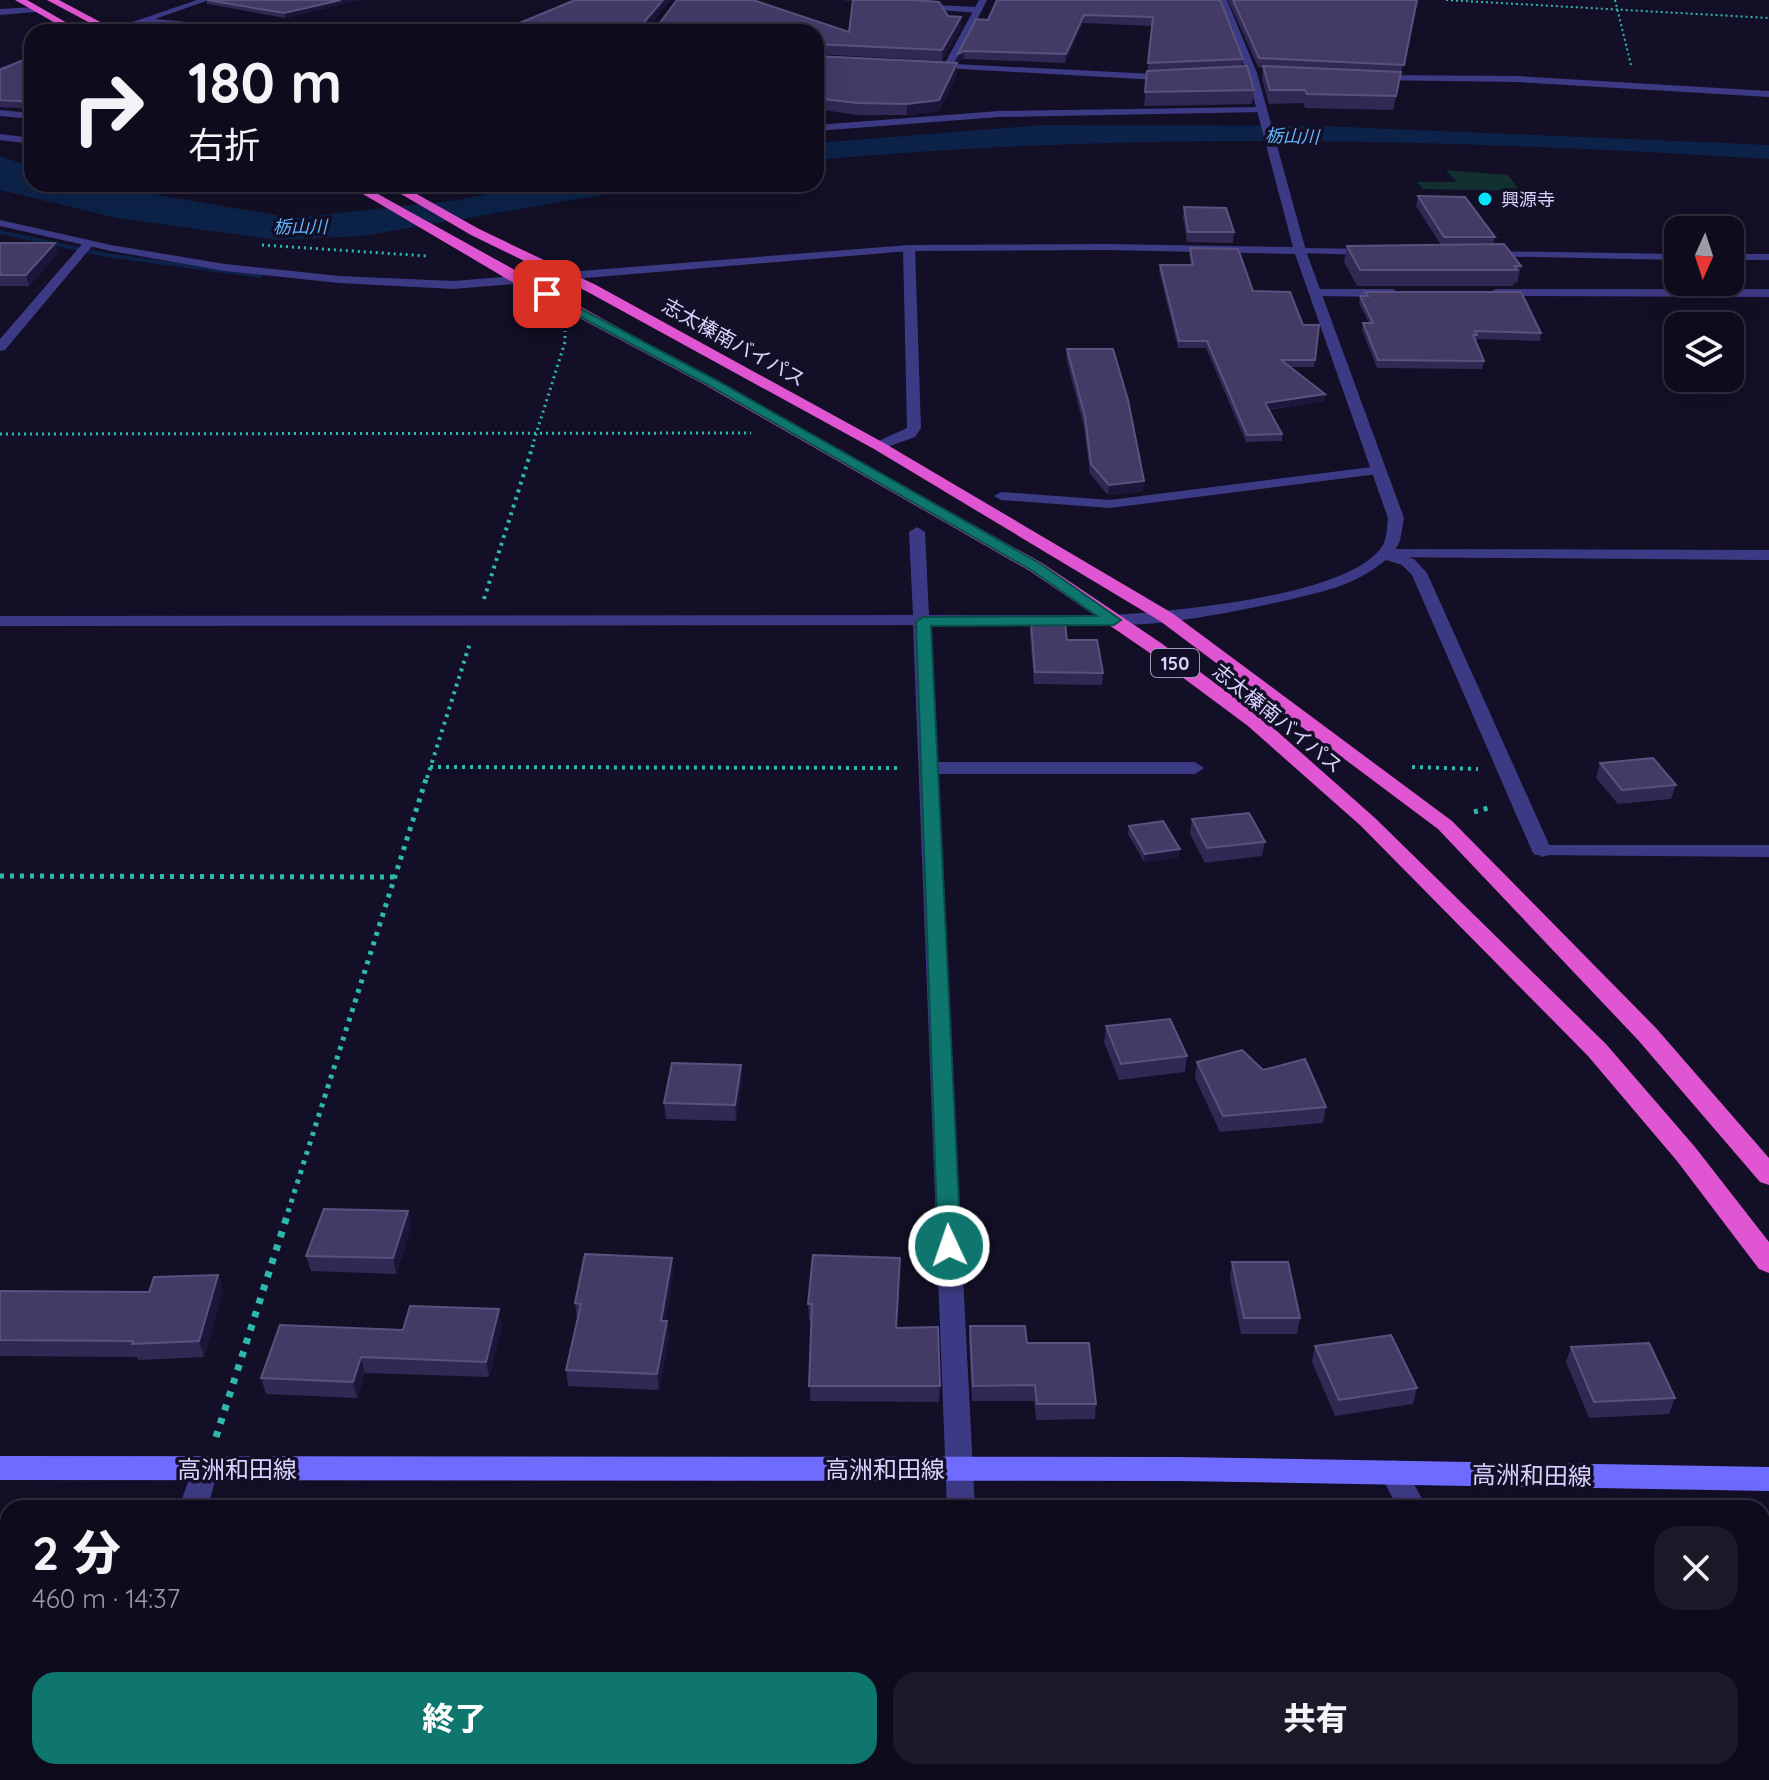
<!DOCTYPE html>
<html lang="ja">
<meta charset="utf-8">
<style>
:root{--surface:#0e0b1c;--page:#1c1929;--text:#f1f3f6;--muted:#9b9ba3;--line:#2e2b3b;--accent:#0f766e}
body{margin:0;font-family:Quicksand,"Noto Sans JP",sans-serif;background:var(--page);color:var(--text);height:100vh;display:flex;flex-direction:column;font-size:30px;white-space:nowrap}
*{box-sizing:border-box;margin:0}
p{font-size:26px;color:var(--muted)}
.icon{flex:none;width:44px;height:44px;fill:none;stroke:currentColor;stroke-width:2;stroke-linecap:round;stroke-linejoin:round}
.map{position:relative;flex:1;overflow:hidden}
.sheet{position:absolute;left:0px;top:1500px;width:1770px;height:280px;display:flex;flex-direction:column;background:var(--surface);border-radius:24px 24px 0 0;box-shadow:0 8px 32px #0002,0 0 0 2px var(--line)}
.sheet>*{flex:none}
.guide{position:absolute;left:24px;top:24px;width:800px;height:168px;border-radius:24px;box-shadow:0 8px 32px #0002,0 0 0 2px var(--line);background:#0e0b1c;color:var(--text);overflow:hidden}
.needle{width:52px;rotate:183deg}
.controls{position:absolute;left:1664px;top:216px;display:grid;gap:16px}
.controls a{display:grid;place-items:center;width:80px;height:80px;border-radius:16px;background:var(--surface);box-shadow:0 8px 32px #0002,0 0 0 2px var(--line);font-size:40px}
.pin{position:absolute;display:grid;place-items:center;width:68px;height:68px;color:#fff;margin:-34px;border-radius:16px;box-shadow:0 4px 12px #0006}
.me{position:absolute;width:88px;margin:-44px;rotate:357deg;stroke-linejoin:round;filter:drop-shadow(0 0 6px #0008)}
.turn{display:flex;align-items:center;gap:28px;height:168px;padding:0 32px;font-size:36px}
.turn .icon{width:104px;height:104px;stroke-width:2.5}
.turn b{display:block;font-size:56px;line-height:68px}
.round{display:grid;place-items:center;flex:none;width:84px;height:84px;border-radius:24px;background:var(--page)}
.summary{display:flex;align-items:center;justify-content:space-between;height:136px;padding:0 32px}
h1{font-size:48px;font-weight:800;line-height:60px}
.action{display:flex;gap:16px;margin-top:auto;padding:16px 32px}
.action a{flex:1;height:92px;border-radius:24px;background:var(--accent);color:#fff;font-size:32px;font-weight:800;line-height:92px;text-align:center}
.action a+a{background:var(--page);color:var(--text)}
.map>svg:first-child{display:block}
.green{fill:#12302f}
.water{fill:#0c2248}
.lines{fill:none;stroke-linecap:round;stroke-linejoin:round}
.stream{fill:#0c2248;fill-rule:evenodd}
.minor-tunnel{stroke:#312d47;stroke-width:9;stroke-dasharray:9 5;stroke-linecap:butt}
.path-far4{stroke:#2fb8b0;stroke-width:2;stroke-dasharray:2 3;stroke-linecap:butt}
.path-far3{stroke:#2fb8b0;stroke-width:3;stroke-dasharray:2 4;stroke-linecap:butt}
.path-far2{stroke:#2fb8b0;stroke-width:4;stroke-dasharray:3 5;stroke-linecap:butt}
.path-far1{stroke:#2fb8b0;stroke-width:5;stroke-dasharray:4 6;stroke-linecap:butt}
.path{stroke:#2fb8b0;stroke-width:7;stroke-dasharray:6 8;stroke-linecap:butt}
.service{fill:#3d3a85;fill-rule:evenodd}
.minor{fill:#3d3a85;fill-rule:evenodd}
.tertiary{fill:#3d3a85;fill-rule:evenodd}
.secondary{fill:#6f6bff;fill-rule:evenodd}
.trunk{fill:#e055d1;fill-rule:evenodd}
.wall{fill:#312854}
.shaded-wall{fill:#1d163a}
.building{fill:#433a66;stroke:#5a527e;stroke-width:2}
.route{fill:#0f766e;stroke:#0a4d48;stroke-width:2}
.poi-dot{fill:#00e5ff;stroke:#130f26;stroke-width:3}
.labels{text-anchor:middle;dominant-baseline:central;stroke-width:7;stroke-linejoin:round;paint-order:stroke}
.far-water-label{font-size:18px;font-style:italic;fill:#62b6ff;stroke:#130f26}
.far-poi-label{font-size:18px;fill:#d9d4ff;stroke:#130f26;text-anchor:start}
.shield{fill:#130f26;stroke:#9e99be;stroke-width:2}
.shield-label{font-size:18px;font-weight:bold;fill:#d9d4ff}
.street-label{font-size:20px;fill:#d9d4ff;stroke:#130f26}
.near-street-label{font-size:24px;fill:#d9d4ff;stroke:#130f26}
</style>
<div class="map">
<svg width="1769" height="1780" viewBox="0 0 1769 1780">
<rect width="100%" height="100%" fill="#130f26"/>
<polygon class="green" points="1446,170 1508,175 1520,191 1423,189 1417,182 1457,182"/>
<g class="water">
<path d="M1044 125 1322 126 1769 145V159C1452 139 1132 131 816 160V143Z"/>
<polygon points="0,156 32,167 32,184 93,184 293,218 458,200 540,184 666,184 362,236 277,240 117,218 0,190"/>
</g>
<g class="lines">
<polygon class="stream" points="0,230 106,253 260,274 263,276 260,278 106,257 0,234"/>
<polyline class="minor-tunnel" points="322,186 355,184"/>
<g class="path-far4">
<polyline points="1446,0 1769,18"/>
<polyline points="1615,0 1631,65"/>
</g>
<g class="path-far3">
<polyline points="262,245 427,256"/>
<polyline points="0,434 751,433"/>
<polyline points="532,447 565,342 565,331"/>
</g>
<g class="path-far2">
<polyline points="484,599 533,445"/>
<polyline points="430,767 901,768"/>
<polyline points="1412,767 1478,769"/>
<polyline points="427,778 470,643"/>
</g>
<g class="path-far1">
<polyline points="1474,812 1492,807"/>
<polyline points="0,876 397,877"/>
<polyline points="288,1212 427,776"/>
</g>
<polyline class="path" points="216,1437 289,1210"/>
<g class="service">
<polygon points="842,0 883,3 879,5"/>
<polygon points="912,4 979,7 983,10 979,13 915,8"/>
<polygon points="1542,845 1769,845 1769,857 1535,855 1532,851"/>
<polygon points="205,1457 215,1461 219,1469 207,1508 179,1508 195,1461"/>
<polygon points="91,1772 123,1772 121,1780 89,1780"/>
</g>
<g class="minor">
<polygon points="197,0 209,0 155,19 298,32 143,23 116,32 103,32"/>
<polygon points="979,0 987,0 954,64 1174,75 1179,78 1174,81 927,67 930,62 945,63"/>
<polygon points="38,7 35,12 0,15 0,9"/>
<polygon points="32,56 32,62 0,74 0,68"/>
<polygon points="1373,75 1517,76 1769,91 1769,97 1517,82 1370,80"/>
<polygon points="1261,107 1264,112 999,117 816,131 816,125 999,111"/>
<polygon points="0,110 32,113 32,119 0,116"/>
<polygon points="0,134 32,138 32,144 0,140"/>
<polygon points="197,184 326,184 327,186 322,189 225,190"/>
<polygon points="83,243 93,245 5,350 0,351 0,339"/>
<polygon points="909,245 915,248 921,428 915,437 879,450 872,446 874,443 907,428 903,248"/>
<polygon points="1300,248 1370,249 1376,252 1370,255 1296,253 1296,249"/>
<polygon points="1486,251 1678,254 1678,260 1482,256 1480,254"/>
<rect x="1730" y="254" width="39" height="6"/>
<polygon points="1318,289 1393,289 1399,293 1393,297 1314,296 1314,290"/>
<polygon points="1497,289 1769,289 1769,297 1493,296 1493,290"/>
<polygon points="1380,466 1385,467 1385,473 1110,508 1001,500 994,496 1001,492 1110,500"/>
<polygon points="917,527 925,532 929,615 1114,615 1122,620 1114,625 929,625 937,762 1195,762 1204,768 1195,774 937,774 975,1508 947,1508 913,625 0,626 0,616 913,615 909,532"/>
<polygon points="1384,549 1769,550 1769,560 1379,557 1379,551"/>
<polygon points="1393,1460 1403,1464 1427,1508 1398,1508 1379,1472 1383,1464"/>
<polygon points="1762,1710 1769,1713 1769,1744 1762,1741"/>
<rect x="954" y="1772" width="32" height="8"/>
</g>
<path class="tertiary" d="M1219 0H1227L1257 73 1306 251 1404 518 1400 541 1394 552 1414 559 1427 573 1552 851 1549 855 1542 857 1532 851 1412 575 1402 565 1386 560C1371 572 1355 581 1337 587 1306 598 1126 638 1106 620L1114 615C1173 611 1345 597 1381 548 1387 540 1387 528 1388 518L1295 254 1106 250 909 251 453 289 339 283 225 271 111 251 0 226V220L111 245 225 264 339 276 453 281 909 245 1106 244 1293 247 1247 73Z"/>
<polygon class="secondary" points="0,1456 1179,1457 1769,1467 1769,1491 1179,1481 0,1480"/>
<g class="trunk">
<polygon points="15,0 27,0 83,32 71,32"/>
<polygon points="47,0 59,0 119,32 107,32"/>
<polygon points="346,184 360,184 1042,563 1161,643 1262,718 1375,818 1606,1044 1695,1147 1769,1242 1769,1273 1759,1269 1677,1161 1588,1056 1361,826 1248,726 1147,651 1030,571 707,386 514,283"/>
<polygon points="384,184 399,184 479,229 596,285 884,443 1172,613 1452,821 1656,1028 1769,1158 1769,1185 1760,1182 1638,1040 1438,829 1160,621 874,449 586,291 471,235"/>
</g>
</g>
<g class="wall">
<polygon points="206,0 360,0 285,18 207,4"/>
<polygon points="677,0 849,32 853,0 933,0 933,2 948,16 961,17 961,27 942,61 816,54 816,32 518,32 517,24 659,24"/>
<polygon points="1220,0 1243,59 1242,66 1254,90 1252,104 1144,106 1152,26 1083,23 1065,63 964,59 958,62 958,54 988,20"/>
<polygon points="1228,0 1417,0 1393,110 1305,108 1303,103 1269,104 1262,79 1263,68 1258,67"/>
<polygon points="816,56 957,63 957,74 939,111 907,115 857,115 816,109"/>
<polygon points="32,62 32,109 0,107 0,70"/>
<polygon points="1418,196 1495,237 1493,244 1521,266 1517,283 1514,283 1513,286 1357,286 1344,262 1347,246 1441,245 1416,206"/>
<polygon points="1184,207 1234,232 1233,243 1187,242 1183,217"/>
<polygon points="0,241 1,243 55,243 58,253 29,286 0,286"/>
<polygon points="1190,248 1303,325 1319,325 1314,367 1290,367 1325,394 1324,401 1269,410 1282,434 1282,441 1246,442 1206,348 1178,348 1159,271 1160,265 1191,265 1189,255"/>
<polygon points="1365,292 1541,333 1540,341 1477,339 1476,342 1484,361 1482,369 1377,368 1362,330 1363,323 1369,323 1359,303 1360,296 1365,296"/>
<polygon points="1067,349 1143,491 1108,495 1090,474 1084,427 1066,358"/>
<polygon points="1031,623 1067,640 1103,673 1102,685 1034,684 1030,634"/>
<polygon points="1600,763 1676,785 1671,799 1618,804 1596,778"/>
<polygon points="1192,819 1265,842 1262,856 1205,863 1190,834"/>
<polygon points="1129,826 1179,857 1144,862 1128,834"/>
<polygon points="1106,1026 1187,1056 1185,1072 1119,1080 1104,1042"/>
<polygon points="1197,1062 1263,1070 1326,1107 1323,1123 1220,1132 1195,1078"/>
<polygon points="741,1065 742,1081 736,1121 666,1119 664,1103"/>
<polygon points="408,1211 411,1227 396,1274 311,1271 306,1256"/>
<polygon points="900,1258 897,1328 940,1386 939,1402 810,1401 811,1320 809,1320 808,1304"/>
<polygon points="1232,1262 1300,1318 1297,1334 1241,1334 1230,1278"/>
<polygon points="673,1273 665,1321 667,1321 669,1337 659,1390 568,1386 566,1370 577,1319 575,1303"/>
<polygon points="218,1275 223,1290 204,1357 138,1360 137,1357 0,1356 0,1291 149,1292"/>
<polygon points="502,1325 489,1377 365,1373 357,1398 266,1394 261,1378 403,1330"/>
<polygon points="970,1326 1027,1343 1096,1404 1095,1419 1036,1420 1034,1401 972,1401 969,1342"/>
<polygon points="1315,1346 1417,1388 1413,1404 1335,1416 1312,1362"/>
<polygon points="1571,1347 1675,1398 1669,1414 1589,1418 1566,1362"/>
<polygon points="0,1579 5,1589 1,1600 56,1780 0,1780"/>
<polygon points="827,1772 909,1772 909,1778 827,1773"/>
<polygon points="1283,1772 1371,1772 1373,1780 1284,1780"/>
<polygon points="1436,1772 1524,1772 1524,1774 1531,1780 1437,1780"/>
</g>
<g class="shaded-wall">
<polygon points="341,0 360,0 285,18 284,13"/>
<polygon points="663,0 671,0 645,32 644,22"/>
<polygon points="1084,15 1083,23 1065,63 1066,54"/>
<polygon points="961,17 961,27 942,61 942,50"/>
<polygon points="717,24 718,32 709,32"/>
<polygon points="964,51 964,59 958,62 958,54"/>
<polygon points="957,63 957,74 939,111 907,115 907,104"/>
<polygon points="55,243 58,253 29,286 26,275"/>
<polygon points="1325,394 1324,401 1264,410 1265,403"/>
<polygon points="1144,481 1143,491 1108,495 1109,485"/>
<polygon points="1180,849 1179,857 1144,862 1145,854"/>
<polygon points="741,1065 742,1081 736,1121 735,1105"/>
<polygon points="408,1211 411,1227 396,1274 393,1258"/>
<polygon points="672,1258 673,1273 663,1337 661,1321"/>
<polygon points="218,1275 223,1290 204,1357 199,1341"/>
<polygon points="499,1309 502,1325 489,1377 486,1362"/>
<polygon points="667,1321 669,1337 659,1390 657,1374"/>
<polygon points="361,1357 365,1373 357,1398 353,1382"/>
<polygon points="0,1579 5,1589 0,1602"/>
<polygon points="41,1772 59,1772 56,1780 41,1780 40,1777"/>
</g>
<g class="building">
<polygon points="207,0 341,0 284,13"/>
<polygon points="575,0 663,0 644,22 647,25 659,24 677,0 753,0 849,32 853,0 914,0 939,2 948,16 961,17 942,50 816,44 816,32 759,32 737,24 717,24 709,32 554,32 517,24"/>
<polygon points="997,0 1220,0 1243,59 1148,63 1153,17 1084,15 1066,54 964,51 958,54 976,19 988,20"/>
<polygon points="1233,0 1417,0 1404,65 1259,58"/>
<polygon points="816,56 957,63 939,100 907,104 857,103 816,98"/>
<polygon points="21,61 32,62 32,102 0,100 0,70"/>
<polygon points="1247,66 1254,90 1145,92 1147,71"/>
<polygon points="1263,66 1401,72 1396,96 1307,94 1305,90 1270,90"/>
<polygon points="1418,196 1465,197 1495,237 1444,237"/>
<polygon points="1184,207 1226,208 1234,232 1188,232"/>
<polygon points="0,243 55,243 26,275 0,275"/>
<polygon points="1504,244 1521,266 1515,266 1517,270 1360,270 1347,246"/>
<polygon points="1190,248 1238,249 1253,291 1290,292 1303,325 1319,325 1315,360 1281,360 1325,394 1265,403 1282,434 1247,435 1207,341 1179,341 1160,265 1193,265"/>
<polygon points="1365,292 1521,292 1541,333 1475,331 1477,335 1473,335 1484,361 1378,360 1363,323 1373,323 1360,296 1368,296"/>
<polygon points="1067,349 1113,349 1128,400 1144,481 1109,485 1091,464 1085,417"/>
<polygon points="1031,623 1065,623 1067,640 1097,640 1103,673 1035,672"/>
<polygon points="1653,758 1676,785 1622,790 1600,763"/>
<polygon points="1249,813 1265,842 1207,848 1192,819"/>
<polygon points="1163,821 1180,849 1145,854 1129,826"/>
<polygon points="1170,1019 1187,1056 1121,1064 1106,1026"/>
<polygon points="1242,1050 1263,1070 1305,1059 1326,1107 1223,1116 1197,1062"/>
<polygon points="672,1063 741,1065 735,1105 664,1103"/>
<polygon points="324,1209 408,1211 393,1258 306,1256"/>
<polygon points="585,1254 672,1258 661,1321 667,1321 657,1374 566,1370 581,1304 575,1303"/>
<polygon points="813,1255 900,1258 896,1328 938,1327 940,1386 809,1386 812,1304 808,1304"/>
<polygon points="1232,1262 1288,1262 1300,1318 1244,1318"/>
<polygon points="218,1275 199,1341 132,1344 133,1341 0,1340 0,1291 149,1292 154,1277"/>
<polygon points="410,1306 499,1309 486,1362 361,1357 353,1382 261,1378 280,1325 403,1330"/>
<polygon points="970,1326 1025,1326 1027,1343 1089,1343 1096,1404 1037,1404 1035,1385 973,1386"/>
<polygon points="1391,1335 1417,1388 1339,1400 1315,1346"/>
<polygon points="1649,1343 1675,1398 1594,1402 1571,1347"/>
<polygon points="0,1600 8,1600 8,1772 41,1772 40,1777 0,1777 0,1657 8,1636 0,1636"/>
<polygon points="1288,1772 1371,1772 1373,1780 1289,1780"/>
<polygon points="1444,1772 1524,1772 1524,1774 1530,1774 1531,1780 1446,1780"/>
</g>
<polygon class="route" points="547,291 716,380 1041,564 1121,620 1114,625 931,626 961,1246 957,1252 949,1254 941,1252 938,1246 916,622 923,617 1097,616 1031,570 708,385 543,297 541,294"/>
<circle class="poi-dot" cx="1485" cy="199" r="8"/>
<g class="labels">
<g class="far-water-label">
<text transform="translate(1292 136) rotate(2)">栃山川</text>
<text x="300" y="226">栃山川</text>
</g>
<g class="far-poi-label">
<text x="1501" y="199">興源寺</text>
</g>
<rect class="shield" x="1151" y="649" width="48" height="28" rx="6"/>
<g class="shield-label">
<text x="1175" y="663">150</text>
</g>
<g class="street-label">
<text transform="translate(734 342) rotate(29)">志太榛南バイパス</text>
<text transform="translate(1278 718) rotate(39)">志太榛南バイパス</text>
</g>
<g class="near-street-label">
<text x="237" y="1469">高洲和田線</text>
<text x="885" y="1469">高洲和田線</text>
<text transform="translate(1532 1475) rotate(1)">高洲和田線</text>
</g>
</g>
</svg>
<div class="controls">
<a><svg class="needle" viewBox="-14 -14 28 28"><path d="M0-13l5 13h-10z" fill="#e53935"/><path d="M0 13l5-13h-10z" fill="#9b9ba3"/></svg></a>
<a><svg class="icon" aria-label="layers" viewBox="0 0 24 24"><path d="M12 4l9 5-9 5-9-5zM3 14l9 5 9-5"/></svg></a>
</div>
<div class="pin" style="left:547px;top:294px;background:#d93025"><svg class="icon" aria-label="arrive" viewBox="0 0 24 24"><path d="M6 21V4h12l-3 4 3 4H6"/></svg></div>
<svg class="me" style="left:949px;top:1246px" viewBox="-20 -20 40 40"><circle r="17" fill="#0f766e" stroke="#fff" stroke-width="3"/><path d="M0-11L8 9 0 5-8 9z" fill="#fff"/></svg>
<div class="guide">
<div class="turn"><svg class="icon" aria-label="right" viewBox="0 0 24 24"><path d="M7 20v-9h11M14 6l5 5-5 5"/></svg><div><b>180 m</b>右折</div></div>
</div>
<section class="sheet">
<div class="summary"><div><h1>2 分</h1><p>460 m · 14:37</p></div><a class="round"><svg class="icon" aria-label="close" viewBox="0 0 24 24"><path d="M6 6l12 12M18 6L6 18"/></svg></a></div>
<div class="action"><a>終了</a><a>共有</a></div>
</section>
</div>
